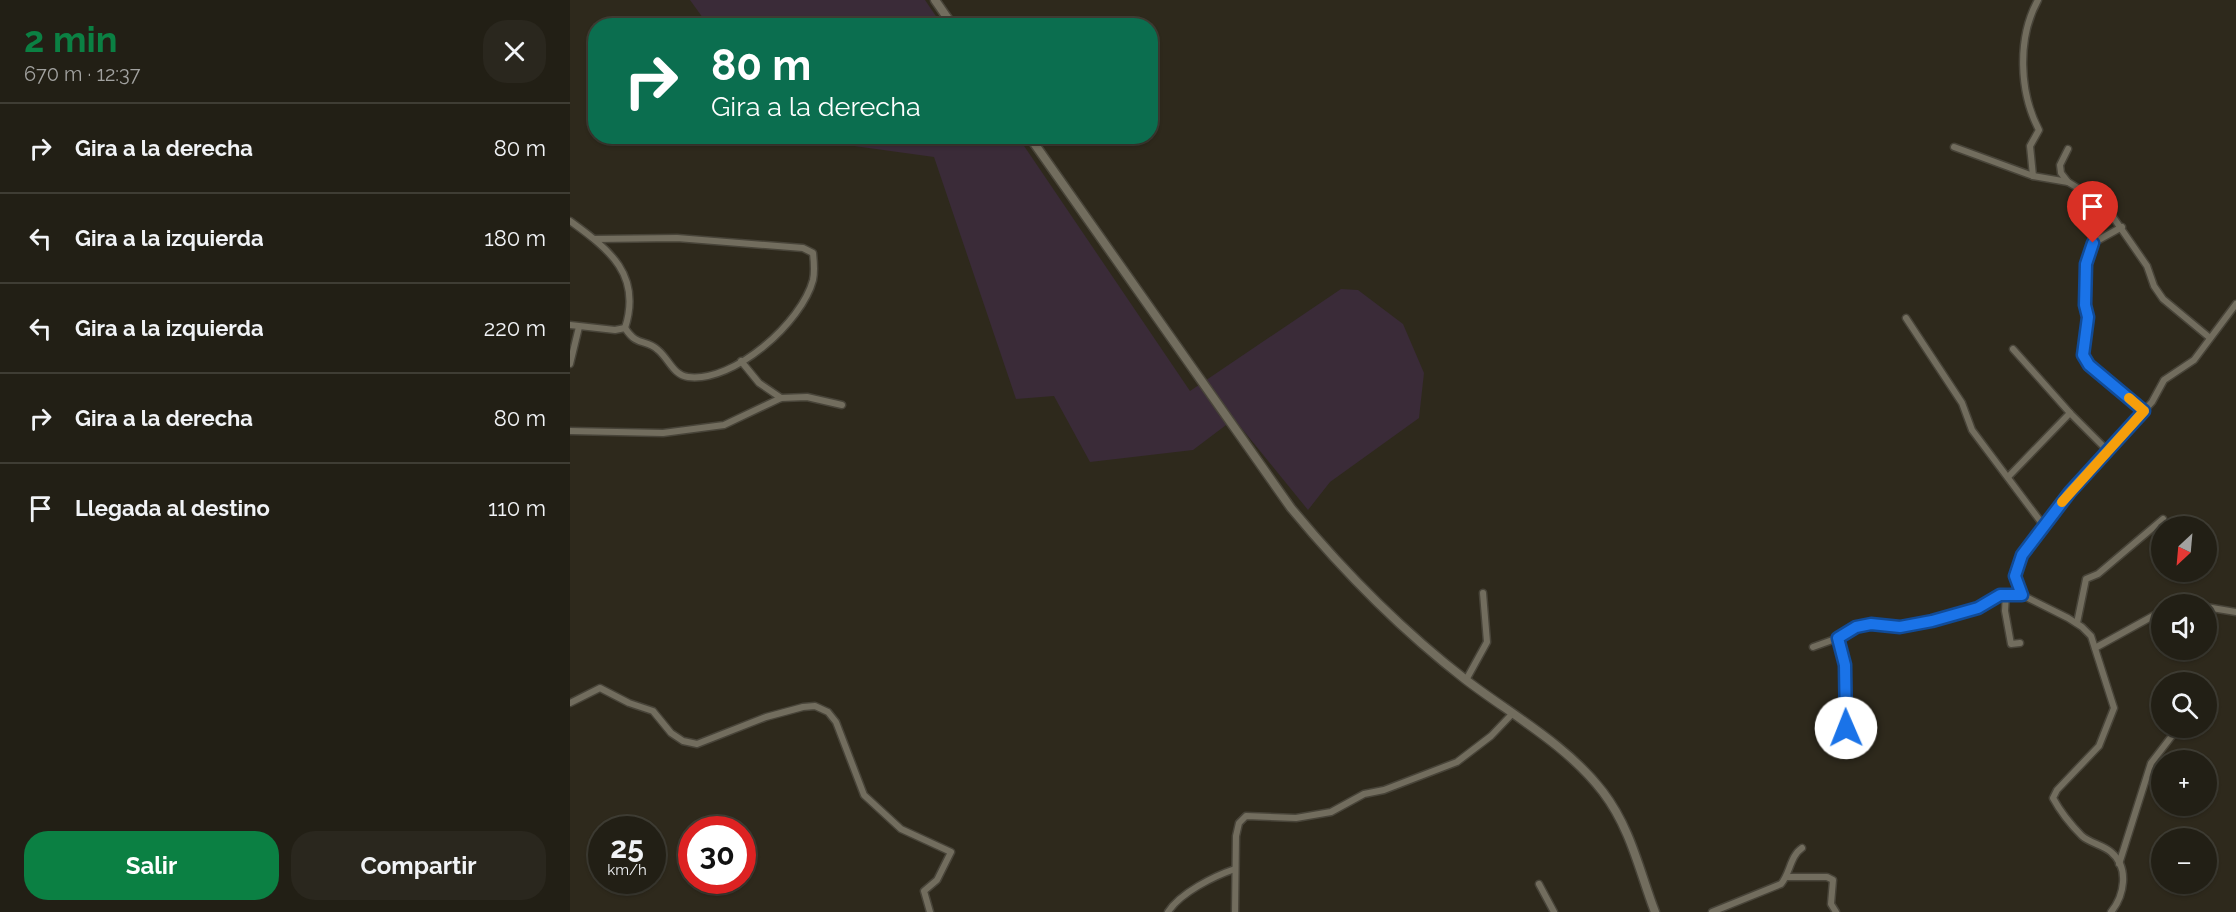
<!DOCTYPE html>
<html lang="es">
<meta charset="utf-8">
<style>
:root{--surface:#221f15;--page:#2a271e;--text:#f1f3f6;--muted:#a2a2a0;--line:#3f3d34;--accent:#0b8043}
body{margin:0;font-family:Raleway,sans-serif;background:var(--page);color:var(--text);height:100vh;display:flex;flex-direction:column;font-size:22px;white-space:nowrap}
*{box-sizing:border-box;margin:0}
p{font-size:20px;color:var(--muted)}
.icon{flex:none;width:33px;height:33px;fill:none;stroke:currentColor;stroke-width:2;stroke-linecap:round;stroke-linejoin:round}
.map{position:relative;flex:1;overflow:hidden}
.drawer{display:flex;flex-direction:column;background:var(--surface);width:570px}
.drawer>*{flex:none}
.hud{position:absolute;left:18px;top:18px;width:570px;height:126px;border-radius:24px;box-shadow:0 2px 4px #0004,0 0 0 2px var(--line);background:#0b6e4f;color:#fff;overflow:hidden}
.needle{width:39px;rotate:206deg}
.tools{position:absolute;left:1581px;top:516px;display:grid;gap:12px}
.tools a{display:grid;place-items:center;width:66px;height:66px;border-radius:50%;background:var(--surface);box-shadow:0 2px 4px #0004,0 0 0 2px var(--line);font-size:30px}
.speed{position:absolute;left:18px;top:816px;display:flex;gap:12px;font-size:30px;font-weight:700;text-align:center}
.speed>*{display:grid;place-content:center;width:78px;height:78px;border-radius:50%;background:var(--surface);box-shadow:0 2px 4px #0004,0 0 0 2px var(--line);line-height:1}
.speed small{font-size:15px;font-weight:400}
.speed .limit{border:9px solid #d22;background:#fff;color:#111}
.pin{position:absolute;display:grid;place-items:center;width:51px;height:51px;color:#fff;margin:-62px -26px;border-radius:50% 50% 50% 0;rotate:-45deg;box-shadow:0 0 6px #0007}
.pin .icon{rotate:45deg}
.me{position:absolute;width:66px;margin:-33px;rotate:359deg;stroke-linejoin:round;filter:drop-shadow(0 0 4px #0008)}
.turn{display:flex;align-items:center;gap:21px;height:126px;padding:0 24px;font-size:27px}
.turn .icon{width:78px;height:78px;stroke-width:2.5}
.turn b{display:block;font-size:42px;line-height:51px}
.round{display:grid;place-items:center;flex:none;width:63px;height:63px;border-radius:24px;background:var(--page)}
.headline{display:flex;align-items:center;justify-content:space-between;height:102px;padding:0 24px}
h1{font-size:36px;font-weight:700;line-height:45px;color:var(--accent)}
.button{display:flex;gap:12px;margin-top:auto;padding:12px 24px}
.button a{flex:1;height:69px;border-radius:24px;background:var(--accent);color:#fff;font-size:24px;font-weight:700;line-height:69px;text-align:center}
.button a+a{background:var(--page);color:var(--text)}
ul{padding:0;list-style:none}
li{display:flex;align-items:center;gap:18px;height:90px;padding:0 24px;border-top:2px solid var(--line)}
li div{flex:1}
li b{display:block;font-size:22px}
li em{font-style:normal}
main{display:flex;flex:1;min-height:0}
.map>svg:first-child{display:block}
.industrial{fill:#3a2b38}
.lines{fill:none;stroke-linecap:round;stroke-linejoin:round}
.street-casing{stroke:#484439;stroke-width:9}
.secondary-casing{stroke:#484439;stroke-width:11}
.street{stroke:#726d5e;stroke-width:6}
.secondary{stroke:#726d5e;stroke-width:8}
.route-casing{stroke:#114b97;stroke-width:15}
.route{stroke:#1a73e8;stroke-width:10}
.slow{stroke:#f59e0b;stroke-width:10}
</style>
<main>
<section class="drawer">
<div class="headline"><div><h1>2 min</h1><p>670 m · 12:37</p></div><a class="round"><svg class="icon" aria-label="close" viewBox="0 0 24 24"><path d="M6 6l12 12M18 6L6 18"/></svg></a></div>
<ul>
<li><svg class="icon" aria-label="right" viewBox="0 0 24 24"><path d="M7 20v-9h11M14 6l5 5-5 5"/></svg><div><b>Gira a la derecha</b></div><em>80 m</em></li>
<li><svg class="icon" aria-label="left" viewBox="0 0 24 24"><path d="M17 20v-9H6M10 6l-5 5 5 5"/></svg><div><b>Gira a la izquierda</b></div><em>180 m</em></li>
<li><svg class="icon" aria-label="left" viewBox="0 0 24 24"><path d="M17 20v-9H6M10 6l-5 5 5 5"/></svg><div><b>Gira a la izquierda</b></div><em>220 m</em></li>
<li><svg class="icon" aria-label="right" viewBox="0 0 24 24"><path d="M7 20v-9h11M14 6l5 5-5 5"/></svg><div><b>Gira a la derecha</b></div><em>80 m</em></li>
<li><svg class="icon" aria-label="arrive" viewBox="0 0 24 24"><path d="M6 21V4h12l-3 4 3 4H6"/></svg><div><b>Llegada al destino</b></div><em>110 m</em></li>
</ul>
<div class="button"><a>Salir</a><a>Compartir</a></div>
</section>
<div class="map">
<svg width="1666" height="912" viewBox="0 0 1666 912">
<rect width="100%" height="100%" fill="#2e291c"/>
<g class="industrial">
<polygon points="120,0 355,0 372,25 138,25"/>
<polygon points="219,137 448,137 620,391 771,289 788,290 833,324 854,373 849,418 760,482 738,510 664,419 623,450 520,462 484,396 446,399 364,157"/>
</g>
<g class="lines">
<defs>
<g id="street">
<polyline points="1384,147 1463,176 1498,182"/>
<polyline points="1498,149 1490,165 1491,173 1498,182 1534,204 1577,266 1584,286 1593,299 1640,338"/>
<path d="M1463 176 1460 146 1469 130C1449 92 1447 38 1468 0"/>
<path d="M0 221C40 250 72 275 55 328"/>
<polyline points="1552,227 1523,243 1517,264 1515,305 1518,317 1513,355 1519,365 1574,411"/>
<polyline points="1336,318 1392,403 1402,430 1474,526"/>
<path d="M0 325 45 330 55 328C68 348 75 338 88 350 99 359 103 375 118 377 164 383 232 322 243 280 245 271 244 262 243 253L233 248 107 238 25 239"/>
<polyline points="1443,349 1500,413 1538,451"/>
<polyline points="171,361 189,383 211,398"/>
<polyline points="0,364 9,327"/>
<polyline points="0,431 93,433 154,425 211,398 237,397 272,405"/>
<polyline points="1439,476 1500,413"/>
<polyline points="1436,593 1435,611 1441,644 1450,643"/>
<polyline points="1452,595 1445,576 1452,555 1500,492 1582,402 1594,380 1624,360 1666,304"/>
<polyline points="1605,604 1625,604"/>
<polyline points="1636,607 1666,612"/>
<polyline points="1507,623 1516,579 1528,574 1593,519"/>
<polyline points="1268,638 1275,665 1276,728"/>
<path d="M1243 647 1268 638 1285 627 1301 624 1330 627 1399 611 1436 593 1452 595 1498 618 1512 627 1521 636 1544 708 1529 746 1487 790 1483 798C1490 811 1502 826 1512 836 1520 843 1533 845 1541 852 1560 868 1554 896 1541 912"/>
<polyline points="1525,648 1592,611"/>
<polyline points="896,680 917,642 913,593"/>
<polyline points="0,703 30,688 59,703 83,711 101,733 113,741 127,744 196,717 233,707 245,706 258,712 266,722 294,795 331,829 381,852 367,880 354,891 360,912"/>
<polyline points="1549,864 1581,763 1608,728"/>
<polyline points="1216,877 1257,877 1263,880 1261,904 1266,912"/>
<polyline points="969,884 984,912"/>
<path d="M598 912C610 893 644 876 665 869"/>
<polyline points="665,912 666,836 669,823 676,816 726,818 761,812 794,794 814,790 887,762 921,736 942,714"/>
<path d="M1142 912 1211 884C1220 874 1220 856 1232 848"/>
</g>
<g id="secondary">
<polyline points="365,0 383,26"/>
<path d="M459 136 721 508C774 572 830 629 896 680 942 715 997 745 1033 792 1061 829 1069 870 1085 912"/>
</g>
</defs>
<use href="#street" class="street-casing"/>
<use href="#secondary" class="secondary-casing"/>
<use href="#street" class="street"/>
<use href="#secondary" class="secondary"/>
</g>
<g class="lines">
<defs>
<polyline id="route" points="1276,728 1275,665 1268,638 1286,627 1301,624 1330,627 1362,621 1408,608 1430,595 1452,595 1445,576 1452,555 1500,492 1574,411 1519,365 1513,355 1518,317 1515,305 1516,264 1523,243"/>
</defs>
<use href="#route" class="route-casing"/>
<use href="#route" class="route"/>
<polyline class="slow" points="1492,502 1574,411 1559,398"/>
</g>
</svg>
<div class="tools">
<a><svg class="needle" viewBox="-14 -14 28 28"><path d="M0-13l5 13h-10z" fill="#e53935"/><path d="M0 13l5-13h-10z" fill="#a2a2a0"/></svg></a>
<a><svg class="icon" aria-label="sound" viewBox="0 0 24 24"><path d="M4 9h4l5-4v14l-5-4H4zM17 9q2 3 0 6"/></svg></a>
<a><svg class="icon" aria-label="search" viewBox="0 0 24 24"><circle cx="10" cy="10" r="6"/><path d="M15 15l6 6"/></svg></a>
<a>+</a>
<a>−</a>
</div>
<div class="speed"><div>25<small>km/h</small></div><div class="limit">30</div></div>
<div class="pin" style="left:1523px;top:243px;background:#d93025"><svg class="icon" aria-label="arrive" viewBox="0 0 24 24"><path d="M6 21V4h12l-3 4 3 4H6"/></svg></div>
<svg class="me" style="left:1276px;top:728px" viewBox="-20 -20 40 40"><circle r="19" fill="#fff"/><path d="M0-13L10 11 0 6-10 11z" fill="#1a73e8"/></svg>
<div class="hud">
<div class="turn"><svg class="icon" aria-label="right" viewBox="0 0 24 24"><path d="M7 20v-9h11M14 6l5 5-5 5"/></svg><div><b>80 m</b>Gira a la derecha</div></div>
</div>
</div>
</main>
